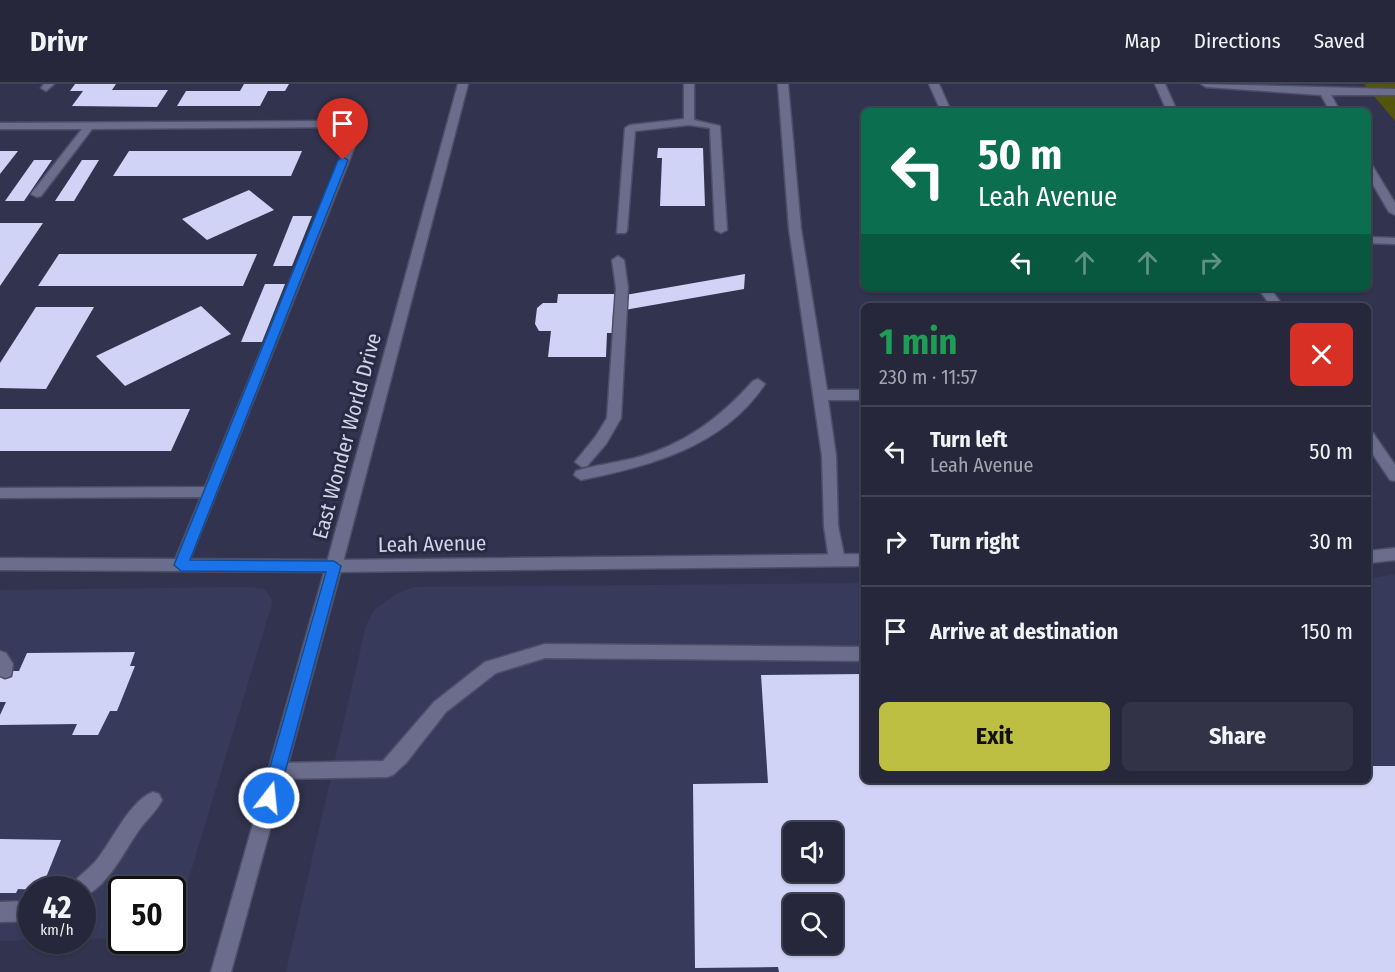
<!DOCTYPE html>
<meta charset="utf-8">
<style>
:root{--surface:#26273b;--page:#323346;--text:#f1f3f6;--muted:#a4a5af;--line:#424455;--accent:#bdbf43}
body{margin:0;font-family:"Fira Sans Condensed",sans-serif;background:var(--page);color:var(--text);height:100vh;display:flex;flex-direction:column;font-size:22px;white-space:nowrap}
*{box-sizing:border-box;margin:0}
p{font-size:20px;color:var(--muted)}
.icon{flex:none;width:33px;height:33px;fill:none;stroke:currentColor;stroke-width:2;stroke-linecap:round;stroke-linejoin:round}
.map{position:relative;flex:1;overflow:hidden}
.panel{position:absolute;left:861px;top:219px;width:510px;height:480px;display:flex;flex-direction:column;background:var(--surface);border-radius:9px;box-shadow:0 2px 4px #0004,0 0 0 2px var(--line)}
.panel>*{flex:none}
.guide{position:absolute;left:861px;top:24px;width:510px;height:183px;border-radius:9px;box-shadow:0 2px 4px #0004,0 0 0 2px var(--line);background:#0b6e4f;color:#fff;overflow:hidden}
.buttons{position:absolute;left:783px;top:738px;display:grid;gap:12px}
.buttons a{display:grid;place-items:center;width:60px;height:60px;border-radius:9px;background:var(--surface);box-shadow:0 2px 4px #0004,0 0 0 2px var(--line);font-size:30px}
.speed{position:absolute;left:18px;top:792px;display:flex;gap:12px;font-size:30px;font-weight:700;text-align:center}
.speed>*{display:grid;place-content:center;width:78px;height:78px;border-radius:50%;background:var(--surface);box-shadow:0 2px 4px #0004,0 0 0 2px var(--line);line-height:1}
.speed small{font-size:15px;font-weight:400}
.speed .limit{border:3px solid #111;border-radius:9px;background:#fff;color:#111}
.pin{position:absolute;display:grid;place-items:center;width:51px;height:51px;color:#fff;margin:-62px -26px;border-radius:50% 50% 50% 0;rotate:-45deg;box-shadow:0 0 6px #0007}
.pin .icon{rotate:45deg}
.me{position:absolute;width:66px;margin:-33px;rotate:16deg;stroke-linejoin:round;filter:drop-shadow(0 0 4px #0008)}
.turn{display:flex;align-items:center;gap:21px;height:126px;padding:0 18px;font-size:27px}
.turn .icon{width:78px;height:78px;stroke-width:2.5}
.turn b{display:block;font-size:42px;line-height:51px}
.lanes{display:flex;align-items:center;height:57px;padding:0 18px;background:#0003;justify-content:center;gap:30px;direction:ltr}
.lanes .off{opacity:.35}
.round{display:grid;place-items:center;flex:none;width:63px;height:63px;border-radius:9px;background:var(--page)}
.headline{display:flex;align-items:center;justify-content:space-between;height:102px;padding:0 18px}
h1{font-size:36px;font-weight:700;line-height:45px;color:#1e9e55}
.button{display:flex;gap:12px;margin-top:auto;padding:12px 18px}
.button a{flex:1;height:69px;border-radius:9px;background:var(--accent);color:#111;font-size:24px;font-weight:700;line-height:69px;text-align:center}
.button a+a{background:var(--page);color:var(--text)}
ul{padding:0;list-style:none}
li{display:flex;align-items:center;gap:18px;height:90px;padding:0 18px;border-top:2px solid var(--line)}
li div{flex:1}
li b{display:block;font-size:22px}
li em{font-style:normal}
header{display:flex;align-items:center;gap:36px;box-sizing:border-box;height:84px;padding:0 30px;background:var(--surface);border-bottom:2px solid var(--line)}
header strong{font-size:28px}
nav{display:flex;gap:33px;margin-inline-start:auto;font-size:21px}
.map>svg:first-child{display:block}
.built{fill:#383a5c;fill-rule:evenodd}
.green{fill:#54550d}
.building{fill:#d0d3f5;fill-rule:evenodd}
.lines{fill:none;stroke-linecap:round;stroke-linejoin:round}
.lane-casing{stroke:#4e4f67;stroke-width:3}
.street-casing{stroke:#4e4f67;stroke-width:3}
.secondary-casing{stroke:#4e4f67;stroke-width:3}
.lane{fill:#6a6d8c;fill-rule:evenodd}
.street{fill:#6a6d8c;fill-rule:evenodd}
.secondary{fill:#6a6d8c;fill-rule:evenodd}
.route{fill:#1a73e8;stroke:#114b97;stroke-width:1.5}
.labels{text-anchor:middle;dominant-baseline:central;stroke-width:6;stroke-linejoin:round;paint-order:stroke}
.street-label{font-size:21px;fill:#d2d4e6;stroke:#282a45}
</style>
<header>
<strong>Drivr</strong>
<nav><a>Map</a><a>Directions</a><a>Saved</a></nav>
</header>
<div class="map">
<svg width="1395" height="888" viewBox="0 0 1395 888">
<rect width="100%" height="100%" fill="#32344f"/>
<g class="built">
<path d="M1395 490V888H286L366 542 374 526 396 510 413 503 864 499V696H1368V495ZM794 748H832V788H794ZM794 820H832V860H794Z"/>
<polygon points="248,503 265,505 272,516 271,523 173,846 172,806 122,806 121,854 83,855 82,806 32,806 31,856 0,857 0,506"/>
</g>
<polygon class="green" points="1364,0 1395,0 1395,37"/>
<g class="building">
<polygon points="75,0 116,0 112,6 168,6 157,23 72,22 83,7 70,7"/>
<polygon points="244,0 289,0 285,7 268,7 260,22 177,22 186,7 240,7"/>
<polygon points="658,64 703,64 705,122 660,122 662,74 657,74"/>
<polygon points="0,67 18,67 0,90"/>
<polygon points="129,67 302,67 291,92 113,92"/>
<polygon points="34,76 52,76 24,117 5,117"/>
<polygon points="82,76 99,76 74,117 55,117"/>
<polygon points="249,106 274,126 207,156 182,135"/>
<polygon points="293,132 312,132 292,182 273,182"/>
<polygon points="0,139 43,139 0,202"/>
<polygon points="59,170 257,170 243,202 38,202"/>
<polygon points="745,190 744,205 613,228 612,249 607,249 606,273 548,273 551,247 539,247 535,240 537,224 543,219 557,219 558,210 614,210 614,213"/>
<polygon points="265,200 285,200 262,258 241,258"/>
<polygon points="201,222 231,250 125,302 96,272"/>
<polygon points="36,223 94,223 46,305 0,304 0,279"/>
<polygon points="0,325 190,325 171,367 0,367"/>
<polygon points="135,568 130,582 135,582 117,627 110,627 98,651 72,651 77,640 0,641 0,631 6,618 0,618 0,587 19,587 27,569"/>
<path d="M864 590V696H1368V682H1395V888H779L778 883 695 884 693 700 768 699 761 591ZM794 748H832V788H794ZM794 820H832V860H794Z"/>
<polygon points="0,755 61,756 41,806 18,805 16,809 0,809"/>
</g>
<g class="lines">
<defs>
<g id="lane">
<polygon points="44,0 54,0 46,7 41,4"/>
<polygon points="684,0 694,0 694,36 720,42 727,146 721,149 715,146 710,44 689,41 635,47 627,147 625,149 617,149 625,44 630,41 684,35"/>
<polygon points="778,0 788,0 801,145 827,306 864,306 864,316 828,316 836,372 838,442 845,476 842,480 832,480 829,476 824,442 822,372 789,145"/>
<polygon points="929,0 939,0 951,27 941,27"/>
<polygon points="1155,0 1165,0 1177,27 1167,27"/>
<polygon points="1201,0 1395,5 1395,11 1331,11 1340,27 1330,27 1321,11 1206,3"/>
<polygon points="333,37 346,40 359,52 186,485 176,485 173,481 201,413 0,414 0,404 205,403 349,53 333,43 92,45 41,112 37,113 31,110 82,45 0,45 0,39"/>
<polygon points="1368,80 1372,81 1395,119 1395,131 1389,128 1368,92"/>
<polygon points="1368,153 1395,154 1395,160 1368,159"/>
<polygon points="618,172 624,176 628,204 621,334 606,360 587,382 582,383 575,378 596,352 607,334 616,204 612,176"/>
<polygon points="1258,204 1270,204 1283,222 1271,222"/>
<path d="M758 295 765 300C723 363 650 382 581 396L574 391 576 387C595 381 615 379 635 374 684 361 720 334 753 297Z"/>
<polygon points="1368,347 1373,349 1395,381 1395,397 1390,396 1368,363"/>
<polygon points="545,560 864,563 864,577 545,574 496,589 446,628 406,679 393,691 387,693 278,695 272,693 269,687 272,681 278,679 383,677 434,618 485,578"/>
<polygon points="0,567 6,569 13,580 11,592 5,594 0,592"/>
<path d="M153 708 159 710 162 716C157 727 146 736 139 746 123 769 109 801 82 814V806H70C74 794 87 787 95 778 112 758 129 717 153 708Z"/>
<polygon points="32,817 32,837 0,838 0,818"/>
</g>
<g id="street">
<polygon points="1395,464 1395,476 1368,479 1368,467"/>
<polygon points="864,470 864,482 334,488 0,486 0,474 334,476"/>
</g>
<polygon id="secondary" points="458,0 468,0 342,482 231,888 211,888 326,482"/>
</defs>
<use href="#lane" class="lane-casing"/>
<use href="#street" class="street-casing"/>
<use href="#secondary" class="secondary-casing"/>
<use href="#lane" class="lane"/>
<use href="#street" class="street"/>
<use href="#secondary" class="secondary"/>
</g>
<polygon class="route" points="343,73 348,76 190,476 334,477 341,482 278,714 275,720 269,722 264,720 261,714 326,488 181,487 174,481 338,76"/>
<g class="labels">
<g class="street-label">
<text transform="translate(347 352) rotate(-75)">East Wonder World Drive</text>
<text transform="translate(432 460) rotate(-1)">Leah Avenue</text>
</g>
</g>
</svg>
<div class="buttons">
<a><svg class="icon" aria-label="sound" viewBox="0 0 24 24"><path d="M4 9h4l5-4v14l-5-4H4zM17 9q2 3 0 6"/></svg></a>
<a><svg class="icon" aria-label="search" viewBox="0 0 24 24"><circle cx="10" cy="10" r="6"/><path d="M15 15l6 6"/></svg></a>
</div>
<div class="speed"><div>42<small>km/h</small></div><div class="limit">50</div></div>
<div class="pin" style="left:343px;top:76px;background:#d93025"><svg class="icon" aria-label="arrive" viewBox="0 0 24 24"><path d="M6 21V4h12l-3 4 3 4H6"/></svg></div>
<svg class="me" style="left:269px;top:714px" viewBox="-20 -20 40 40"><circle r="17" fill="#1a73e8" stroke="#fff" stroke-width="3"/><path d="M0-11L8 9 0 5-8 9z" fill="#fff"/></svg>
<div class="guide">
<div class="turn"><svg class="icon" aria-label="left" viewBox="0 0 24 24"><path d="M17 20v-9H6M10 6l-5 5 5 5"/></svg><div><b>50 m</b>Leah Avenue</div></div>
<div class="lanes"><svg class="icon" aria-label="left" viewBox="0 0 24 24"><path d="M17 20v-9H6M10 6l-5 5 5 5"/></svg><svg class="icon off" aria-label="ahead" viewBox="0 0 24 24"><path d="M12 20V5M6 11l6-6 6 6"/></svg><svg class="icon off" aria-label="ahead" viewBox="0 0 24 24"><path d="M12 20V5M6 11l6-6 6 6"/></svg><svg class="icon off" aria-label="right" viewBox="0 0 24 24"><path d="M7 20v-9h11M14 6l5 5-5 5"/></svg></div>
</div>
<section class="panel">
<div class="headline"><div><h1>1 min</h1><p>230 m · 11:57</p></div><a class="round" style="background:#d93025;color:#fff"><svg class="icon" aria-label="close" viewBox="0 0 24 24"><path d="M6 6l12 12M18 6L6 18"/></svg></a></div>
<ul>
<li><svg class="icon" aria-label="left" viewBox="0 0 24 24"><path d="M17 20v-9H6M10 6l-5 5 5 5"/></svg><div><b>Turn left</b><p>Leah Avenue</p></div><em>50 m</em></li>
<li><svg class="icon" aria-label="right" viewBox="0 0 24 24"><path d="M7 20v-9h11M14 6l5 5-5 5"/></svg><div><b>Turn right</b></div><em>30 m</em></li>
<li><svg class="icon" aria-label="arrive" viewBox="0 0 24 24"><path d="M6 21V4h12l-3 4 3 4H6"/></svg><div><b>Arrive at destination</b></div><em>150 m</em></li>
</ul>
<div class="button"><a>Exit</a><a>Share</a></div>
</section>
</div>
